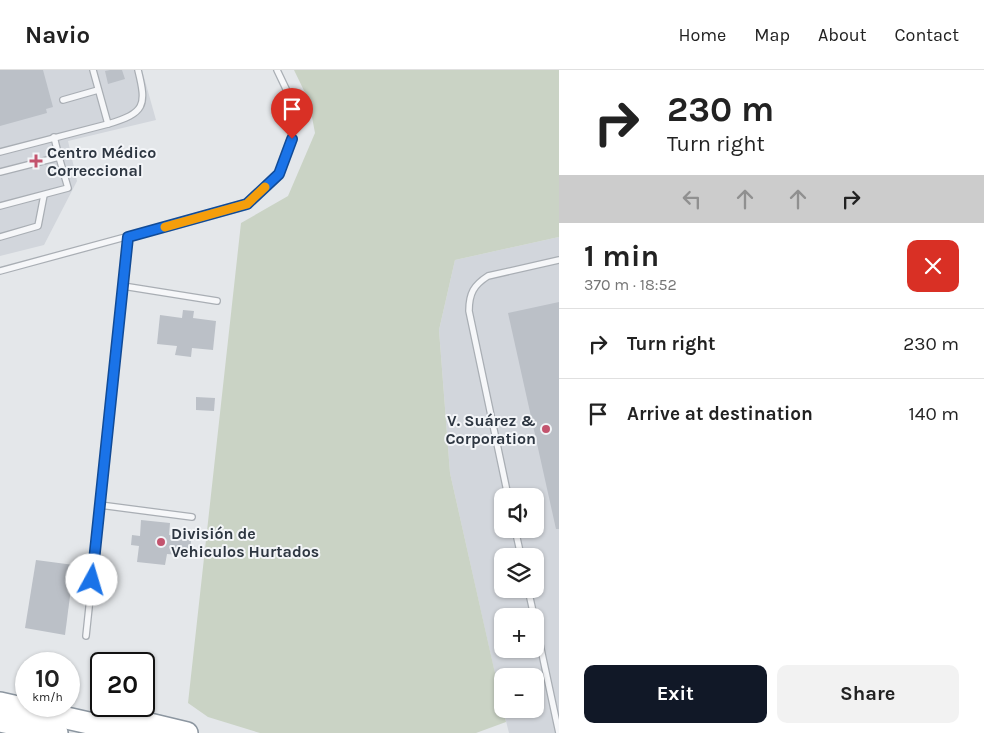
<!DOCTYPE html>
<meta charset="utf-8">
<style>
:root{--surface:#fff;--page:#f2f2f2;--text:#222;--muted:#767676;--line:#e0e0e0;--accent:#111827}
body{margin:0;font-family:Karla,sans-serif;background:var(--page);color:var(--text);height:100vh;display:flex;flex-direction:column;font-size:19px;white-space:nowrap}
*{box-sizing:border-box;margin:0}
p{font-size:16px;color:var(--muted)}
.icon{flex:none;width:28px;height:28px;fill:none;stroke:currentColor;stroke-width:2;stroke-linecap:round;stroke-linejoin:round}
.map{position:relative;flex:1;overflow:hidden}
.drawer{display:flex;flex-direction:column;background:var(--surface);width:425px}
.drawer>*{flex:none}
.hud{background:#fff;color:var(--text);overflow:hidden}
.buttons{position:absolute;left:494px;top:418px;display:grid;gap:10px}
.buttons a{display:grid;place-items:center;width:50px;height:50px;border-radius:10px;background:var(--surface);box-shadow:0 1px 4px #0004;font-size:25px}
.speed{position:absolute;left:15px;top:582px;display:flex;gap:10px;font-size:25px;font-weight:700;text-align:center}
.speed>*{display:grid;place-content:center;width:65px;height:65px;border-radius:50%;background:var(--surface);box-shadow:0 1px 4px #0004;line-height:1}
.speed small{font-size:12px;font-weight:400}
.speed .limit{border:2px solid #111;border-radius:8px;background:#fff;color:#111}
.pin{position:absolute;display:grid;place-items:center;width:42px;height:42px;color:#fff;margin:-51px -21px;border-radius:50% 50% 50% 0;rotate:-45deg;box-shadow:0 0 5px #0007}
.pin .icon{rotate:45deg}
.me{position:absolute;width:55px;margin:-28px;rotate:6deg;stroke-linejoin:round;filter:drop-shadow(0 0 4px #0008)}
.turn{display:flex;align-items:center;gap:18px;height:105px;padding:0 25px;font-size:22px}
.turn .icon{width:65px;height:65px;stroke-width:2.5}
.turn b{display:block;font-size:35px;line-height:42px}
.lanes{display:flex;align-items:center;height:48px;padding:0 25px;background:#0003;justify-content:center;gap:25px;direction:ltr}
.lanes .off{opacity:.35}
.round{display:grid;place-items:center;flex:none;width:52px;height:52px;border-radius:10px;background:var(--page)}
.headline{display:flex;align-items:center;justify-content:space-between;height:85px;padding:0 25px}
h1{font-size:30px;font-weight:700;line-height:38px}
.button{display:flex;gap:10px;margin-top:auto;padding:10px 25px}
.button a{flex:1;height:58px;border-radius:10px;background:var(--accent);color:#fff;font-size:20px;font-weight:700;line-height:58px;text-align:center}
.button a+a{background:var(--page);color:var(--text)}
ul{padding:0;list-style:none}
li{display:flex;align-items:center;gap:15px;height:70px;padding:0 25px;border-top:1px solid var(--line)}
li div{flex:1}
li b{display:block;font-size:19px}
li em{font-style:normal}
header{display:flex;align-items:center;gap:30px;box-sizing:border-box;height:70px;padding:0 25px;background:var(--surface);border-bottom:1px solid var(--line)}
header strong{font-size:24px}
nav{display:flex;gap:28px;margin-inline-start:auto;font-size:18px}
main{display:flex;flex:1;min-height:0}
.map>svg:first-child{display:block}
.built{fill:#d2d6dc;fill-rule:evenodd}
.green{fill:#cad3c5}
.building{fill:#bbc0c7}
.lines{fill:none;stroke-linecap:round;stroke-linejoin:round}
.service-casing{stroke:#a9aeb4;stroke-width:8}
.motorway-casing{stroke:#8c96a0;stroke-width:24}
.service{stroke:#f6f7f9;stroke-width:5.5}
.motorway{stroke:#fff;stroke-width:21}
.route-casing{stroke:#114b97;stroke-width:12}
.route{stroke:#1a73e8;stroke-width:9}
.slow{stroke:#f59e0b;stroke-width:9}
.poi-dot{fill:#c3546e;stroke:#f3f5f8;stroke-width:2}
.labels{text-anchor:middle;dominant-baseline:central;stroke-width:4;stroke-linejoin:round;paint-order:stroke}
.poi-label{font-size:16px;font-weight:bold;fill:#2d3641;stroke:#f3f5f8;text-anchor:start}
</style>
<header>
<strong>Navio</strong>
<nav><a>Home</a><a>Map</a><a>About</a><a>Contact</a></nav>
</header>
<main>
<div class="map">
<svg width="559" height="663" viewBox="0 0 559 663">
<rect width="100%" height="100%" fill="#e4e7ea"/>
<g class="built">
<polygon points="0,0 142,0 156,50 68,71 77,111 44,175 0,186"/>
<path d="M559 167V663H509L503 639H535V606H502V635L450 403 439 260 455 190ZM502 426H535V459H502ZM502 486H535V519H502ZM502 546H535V579H502Z"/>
</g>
<polygon class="green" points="294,0 559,0 559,167 455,190 439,260 450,403 506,652 476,663 260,663 208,647 188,633 241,153 288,126 315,63 309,31"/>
<g class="building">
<polygon points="0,0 43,0 53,37 46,39 47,43 0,56"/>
<polygon points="110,0 122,0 125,9 108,14 105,1"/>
<polygon points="559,232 559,459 556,459 508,243"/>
<polygon points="183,240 194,241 193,248 216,251 213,280 192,278 191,287 175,285 177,276 157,274 160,245 182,248"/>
<polygon points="196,327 215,328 214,341 196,340"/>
<polygon points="141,450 170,453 169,465 181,466 181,469 191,470 190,483 180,482 179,485 167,484 165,495 137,492 139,476 131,475 132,465 140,466"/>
<polygon points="36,490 74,495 65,565 25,558"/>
</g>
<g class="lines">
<defs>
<g id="service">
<polyline points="93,0 108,54"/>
<polyline points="63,30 98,20"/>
<polyline points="54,67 59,87"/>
<path d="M0 82 108 54C145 43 147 36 138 0"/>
<polyline points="0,102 59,87 68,118 0,136"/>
<polyline points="0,167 38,156 44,125"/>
<polyline points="0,201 247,134 279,104 292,69 287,21 277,0"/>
<polyline points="123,216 217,231"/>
<path d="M508 426 469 241C469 223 474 215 488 206L559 190"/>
<polyline points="100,435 192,447"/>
<polyline points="515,459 521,486"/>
<polyline points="528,519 534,546"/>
<polyline points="535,551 559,663"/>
<polyline points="86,566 128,167"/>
</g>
<g id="motorway">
<polyline points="0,633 133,663"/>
<polyline points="116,646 187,663"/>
<polyline points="0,651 57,663"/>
</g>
</defs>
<use href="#service" class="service-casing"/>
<use href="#motorway" class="motorway-casing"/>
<use href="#service" class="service"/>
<use href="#motorway" class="motorway"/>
</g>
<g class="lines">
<defs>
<polyline id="route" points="92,510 128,167 247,134 279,104 292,69"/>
</defs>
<use href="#route" class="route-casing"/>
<use href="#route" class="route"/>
<polyline class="slow" points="165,157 247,134 265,117"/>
</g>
<g class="poi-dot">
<path d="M33.5 83.5h5v5h5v5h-5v5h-5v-5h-5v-5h5z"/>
<circle cx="546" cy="359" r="5"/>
<circle cx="161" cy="472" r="5"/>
</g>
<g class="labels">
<g class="poi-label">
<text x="47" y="82">Centro Médico<tspan x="47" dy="18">Correccional</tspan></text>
<text x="536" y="350" text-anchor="end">V. Suárez &amp;<tspan x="536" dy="18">Corporation</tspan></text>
<text x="171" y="463">División de<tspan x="171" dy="18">Vehiculos Hurtados</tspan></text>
</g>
</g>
</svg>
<div class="buttons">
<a><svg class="icon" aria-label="sound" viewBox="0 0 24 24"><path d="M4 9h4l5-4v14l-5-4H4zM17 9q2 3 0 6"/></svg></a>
<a><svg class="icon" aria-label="layers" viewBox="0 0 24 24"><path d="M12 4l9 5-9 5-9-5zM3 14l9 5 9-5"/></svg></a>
<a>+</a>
<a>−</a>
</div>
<div class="speed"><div>10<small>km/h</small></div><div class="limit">20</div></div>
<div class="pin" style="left:292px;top:69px;background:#d93025"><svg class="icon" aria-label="arrive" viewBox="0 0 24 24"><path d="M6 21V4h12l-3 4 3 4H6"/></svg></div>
<svg class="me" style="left:92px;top:510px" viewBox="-20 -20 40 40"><circle r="19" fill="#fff"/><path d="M0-13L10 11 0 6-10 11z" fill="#1a73e8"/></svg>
</div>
<section class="drawer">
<div class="hud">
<div class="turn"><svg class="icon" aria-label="right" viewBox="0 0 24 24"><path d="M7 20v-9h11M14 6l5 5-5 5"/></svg><div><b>230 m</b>Turn right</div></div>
<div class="lanes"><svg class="icon off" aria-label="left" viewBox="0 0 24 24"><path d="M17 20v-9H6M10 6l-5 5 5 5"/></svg><svg class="icon off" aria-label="ahead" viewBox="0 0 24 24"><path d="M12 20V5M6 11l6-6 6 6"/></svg><svg class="icon off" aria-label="ahead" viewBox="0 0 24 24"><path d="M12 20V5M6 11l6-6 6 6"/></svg><svg class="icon" aria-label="right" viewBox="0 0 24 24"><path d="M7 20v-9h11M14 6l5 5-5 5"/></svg></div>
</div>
<div class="headline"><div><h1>1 min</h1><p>370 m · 18:52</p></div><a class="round" style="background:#d93025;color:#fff"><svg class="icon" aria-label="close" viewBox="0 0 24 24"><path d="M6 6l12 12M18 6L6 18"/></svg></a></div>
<ul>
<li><svg class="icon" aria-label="right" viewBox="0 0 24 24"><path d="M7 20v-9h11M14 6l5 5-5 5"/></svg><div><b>Turn right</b></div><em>230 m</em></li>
<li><svg class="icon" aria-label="arrive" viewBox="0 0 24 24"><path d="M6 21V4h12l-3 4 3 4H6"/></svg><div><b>Arrive at destination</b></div><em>140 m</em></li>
</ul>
<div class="button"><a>Exit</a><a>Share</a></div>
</section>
</main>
